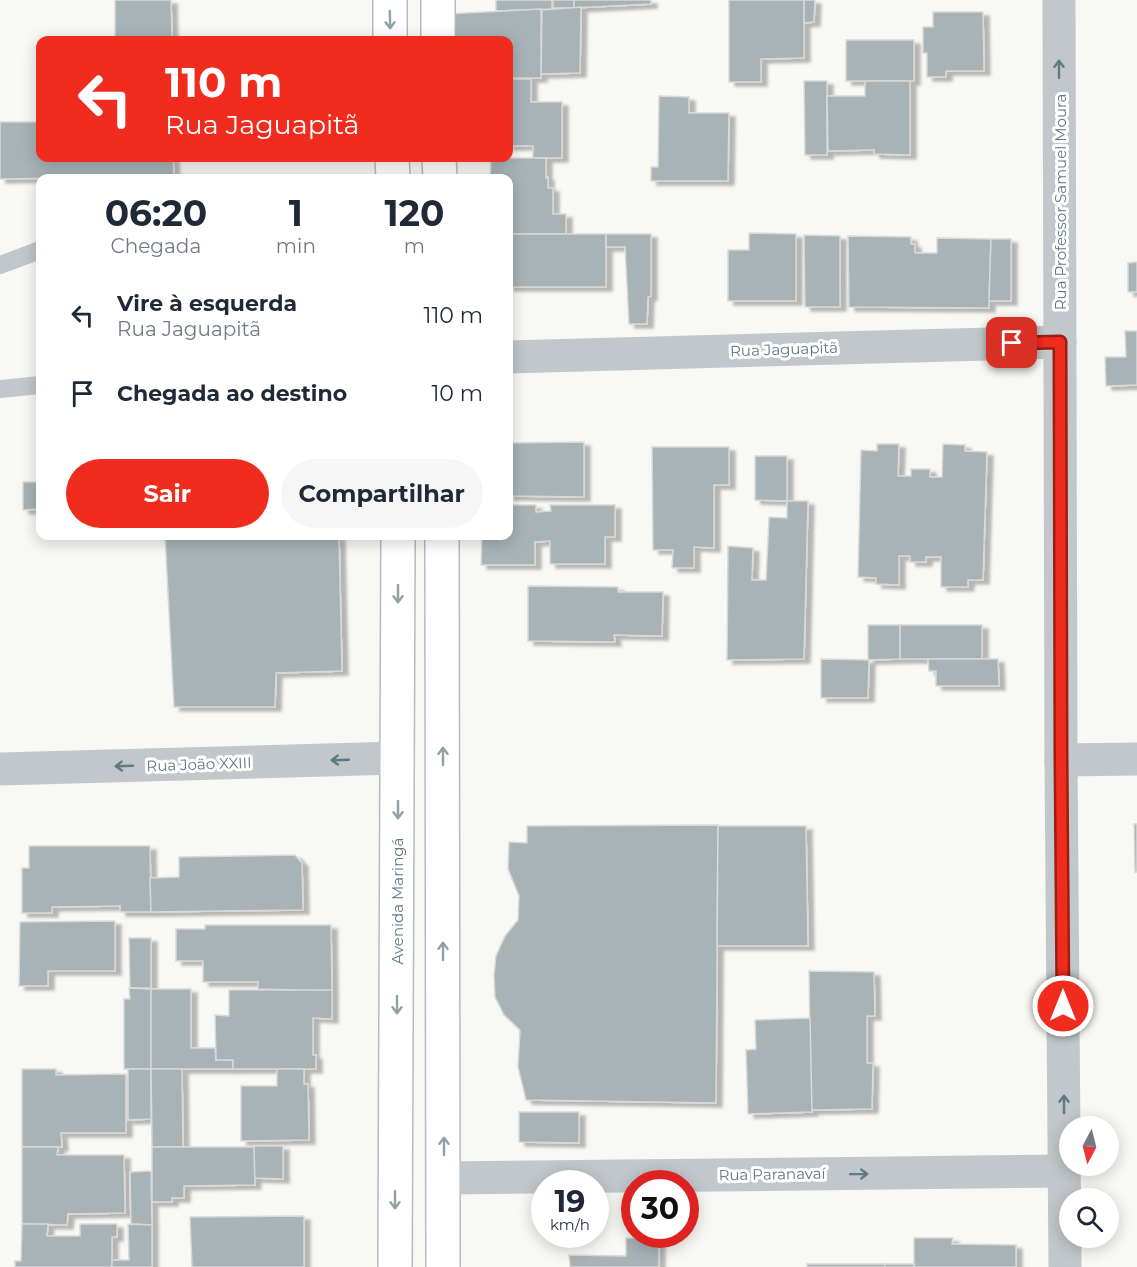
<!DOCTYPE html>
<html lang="pt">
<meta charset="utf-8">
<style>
:root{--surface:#fff;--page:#f6f6f7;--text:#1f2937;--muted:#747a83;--accent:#ef2c1e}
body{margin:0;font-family:Montserrat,sans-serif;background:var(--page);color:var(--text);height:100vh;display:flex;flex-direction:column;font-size:22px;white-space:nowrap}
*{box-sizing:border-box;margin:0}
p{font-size:20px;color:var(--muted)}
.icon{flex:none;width:33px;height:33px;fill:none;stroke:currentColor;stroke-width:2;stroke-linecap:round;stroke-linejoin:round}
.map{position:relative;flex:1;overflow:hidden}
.details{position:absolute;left:36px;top:174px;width:477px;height:366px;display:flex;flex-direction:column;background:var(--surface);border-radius:12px;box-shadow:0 3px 15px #0003}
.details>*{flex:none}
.top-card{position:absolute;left:36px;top:36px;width:477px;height:126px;border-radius:12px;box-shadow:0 3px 15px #0003;background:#ef2c1e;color:#fff;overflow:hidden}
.needle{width:39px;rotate:187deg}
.controls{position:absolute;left:1059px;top:1116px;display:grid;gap:12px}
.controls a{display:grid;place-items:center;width:60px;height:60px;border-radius:50%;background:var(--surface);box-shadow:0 3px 15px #0003;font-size:30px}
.speed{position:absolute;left:531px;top:1170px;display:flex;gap:12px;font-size:30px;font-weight:700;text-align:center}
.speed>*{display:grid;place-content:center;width:78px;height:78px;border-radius:50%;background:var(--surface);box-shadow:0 3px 15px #0003;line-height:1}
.speed small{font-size:15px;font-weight:400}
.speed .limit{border:9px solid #d22;background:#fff;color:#111}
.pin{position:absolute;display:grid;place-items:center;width:51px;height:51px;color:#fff;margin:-26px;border-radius:12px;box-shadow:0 3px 9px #0006}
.me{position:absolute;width:66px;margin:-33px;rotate:0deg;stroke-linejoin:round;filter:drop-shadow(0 0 4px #0008)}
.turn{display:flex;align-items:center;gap:21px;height:126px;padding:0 30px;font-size:27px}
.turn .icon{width:78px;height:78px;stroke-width:2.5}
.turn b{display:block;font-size:42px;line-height:51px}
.eta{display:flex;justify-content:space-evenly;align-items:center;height:102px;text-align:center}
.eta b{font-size:36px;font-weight:700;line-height:42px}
.button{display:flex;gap:12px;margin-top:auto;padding:12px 30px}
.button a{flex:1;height:69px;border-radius:36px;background:var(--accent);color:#fff;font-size:24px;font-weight:700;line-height:69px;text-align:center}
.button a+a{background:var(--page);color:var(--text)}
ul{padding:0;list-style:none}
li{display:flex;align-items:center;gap:18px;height:78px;padding:0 30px}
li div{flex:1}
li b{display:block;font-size:22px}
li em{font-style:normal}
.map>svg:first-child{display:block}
.building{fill:#a7b3b7;stroke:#dad9d7;stroke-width:1.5;filter:url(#shadow)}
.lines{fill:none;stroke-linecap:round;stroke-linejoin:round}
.secondary-casing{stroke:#b3bbbf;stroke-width:36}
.lane{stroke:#c1c7ca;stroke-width:18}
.street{stroke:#c1c7ca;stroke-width:33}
.secondary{stroke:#fff;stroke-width:33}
.oneway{stroke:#90a1a8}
.oneway2{stroke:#617982}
.route-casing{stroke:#9b1d14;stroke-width:15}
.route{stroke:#ef2c1e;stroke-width:10}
.labels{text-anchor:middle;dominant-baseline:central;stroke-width:6;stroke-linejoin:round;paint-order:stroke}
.street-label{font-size:15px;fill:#617982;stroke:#fff}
</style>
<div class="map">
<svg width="1137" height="1267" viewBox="0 0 1137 1267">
<defs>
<filter id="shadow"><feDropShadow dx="6" dy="4" stdDeviation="1.5" flood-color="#0004"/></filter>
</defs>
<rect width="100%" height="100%" fill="#f8f8f5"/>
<g class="building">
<polygon points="115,0 171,0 172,40 115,40"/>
<polygon points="496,0 552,0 552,9 496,11"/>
<rect x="553" y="0" width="21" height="8"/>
<polygon points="574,0 651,0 651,4 574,8"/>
<polygon points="729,0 804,0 804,58 761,59 761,82 729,82"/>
<polygon points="804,0 815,0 814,22 804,23"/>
<polygon points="581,7 580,73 541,74 542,10"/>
<polygon points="541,9 541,78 508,78 508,40 446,40 446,14"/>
<polygon points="933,12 983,12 984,71 946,71 946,77 927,77 927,53 923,53 923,27 933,27"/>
<rect x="846" y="40" width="68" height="41"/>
<polygon points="508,79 531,79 531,102 562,102 562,158 533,158 533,146 508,146"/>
<polygon points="804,81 827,81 827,155 805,155"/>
<polygon points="865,81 910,81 910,155 874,154 874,150 828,151 827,96 865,96"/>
<polygon points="659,96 689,97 689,113 729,113 728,181 651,181 651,167 658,167"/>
<polygon points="0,122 40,122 40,158 173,158 174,176 0,179"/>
<polygon points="491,158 546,158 546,178 548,177 548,188 553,188 553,214 566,214 566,234 508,234 508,178 490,178"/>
<polygon points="749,233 796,234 796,301 728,301 728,250 749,250"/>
<rect x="508" y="234" width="98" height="53"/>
<polygon points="606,234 651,234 651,296 648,297 647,324 629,324 625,247 606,247"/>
<polygon points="804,235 840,236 840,307 805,307"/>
<polygon points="848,236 911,237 911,244 915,244 915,253 937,253 937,238 991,239 989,308 849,307"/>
<polygon points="991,239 1011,239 1011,301 989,301"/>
<polygon points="1137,262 1137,292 1128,292 1128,263"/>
<polygon points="1125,331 1137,331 1137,385 1106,386 1105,357 1126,357"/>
<polygon points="584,442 584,497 508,496 508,443"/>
<polygon points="877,444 899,444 898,476 911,476 911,469 930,469 930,477 942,477 943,444 965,445 965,451 987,452 983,580 968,580 968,587 941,587 941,557 926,557 926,562 910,562 910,556 899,556 899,585 876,584 876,578 858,577 861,450 877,451"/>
<polygon points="652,447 729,447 729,485 714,485 714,548 694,547 694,568 672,568 673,550 653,550"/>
<polygon points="755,456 787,456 787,501 755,500"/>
<polygon points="23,482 40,482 40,509 23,510"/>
<polygon points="787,501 808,501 804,659 727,660 728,546 753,548 752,580 766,580 769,517 787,518"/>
<polygon points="508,505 536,505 536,512 551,511 550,505 615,505 615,537 605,537 605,564 550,564 550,541 535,542 535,565 481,565 482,536 508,536"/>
<polygon points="165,536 339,536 342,671 276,673 275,707 174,707"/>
<polygon points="528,586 618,587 618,592 663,592 662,636 614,635 615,642 528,641"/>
<polygon points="868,625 900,625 900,659 868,660"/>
<rect x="900" y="625" width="82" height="34"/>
<polygon points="821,659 869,660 868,698 821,698"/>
<polygon points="928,659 998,659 999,686 936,686 936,671 929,671"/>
<polygon points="1134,824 1137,824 1137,872 1135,872"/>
<polygon points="718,825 716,1103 526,1100 518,1067 520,1030 504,1015 495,997 494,975 496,956 505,936 518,920 519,896 508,869 509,842 527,843 527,826"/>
<polygon points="718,826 806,826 808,946 717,946"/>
<polygon points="29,846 150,846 151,912 120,912 120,906 52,907 52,913 22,913 22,868 29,868"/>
<polygon points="295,855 302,863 303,910 151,912 150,878 179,877 179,857"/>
<polygon points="115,921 115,971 48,971 48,986 19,986 20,922"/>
<polygon points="205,925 331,925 332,991 258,989 258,982 203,982 203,961 176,961 176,929 205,929"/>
<polygon points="129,938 151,938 151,988 130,988"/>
<polygon points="809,971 874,972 875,1016 867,1016 867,1063 873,1063 872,1109 811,1110"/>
<polygon points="129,988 151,989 151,1069 124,1069 124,999 130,999"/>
<polygon points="151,989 191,989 191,1048 215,1048 216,1060 233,1060 233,1069 151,1069"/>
<polygon points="229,990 332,990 332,1019 313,1018 313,1055 316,1055 316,1069 233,1069 233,1060 216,1060 215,1015 229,1016"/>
<polygon points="810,1018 812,1112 748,1114 746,1050 756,1049 755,1020"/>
<polygon points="22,1069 56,1069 56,1075 126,1074 126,1133 61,1133 62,1147 22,1147"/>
<polygon points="128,1069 151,1069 151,1119 128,1120"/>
<polygon points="151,1069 182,1069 183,1147 152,1147"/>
<polygon points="277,1069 304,1069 304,1084 308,1084 309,1140 241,1141 241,1086 277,1086"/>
<polygon points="519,1112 579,1112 579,1143 519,1142"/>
<polygon points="254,1146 283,1146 283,1179 254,1178"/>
<polygon points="22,1147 58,1147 57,1155 124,1155 125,1213 68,1214 67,1225 22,1224"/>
<polygon points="152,1147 254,1147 255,1185 184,1186 184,1198 172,1198 172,1202 152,1202"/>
<polygon points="151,1171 152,1225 131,1224 130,1172"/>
<polygon points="304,1216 304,1267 192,1267 190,1217"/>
<polygon points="22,1224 48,1224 47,1236 80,1236 80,1224 117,1224 117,1237 112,1237 112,1267 15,1267 15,1261 21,1261"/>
<polygon points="128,1224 152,1225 152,1267 112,1267 112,1260 129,1260"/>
<polygon points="626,1238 659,1238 659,1267 570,1267 569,1255 626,1256"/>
<polygon points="914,1238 953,1238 952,1244 1016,1245 1016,1267 914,1267"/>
<rect x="807" y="1264" width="78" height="3"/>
<rect x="885" y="1264" width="29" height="3"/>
</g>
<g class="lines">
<defs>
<g id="secondary">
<polyline points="390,0 390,40"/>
<polyline points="438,0 438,40"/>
<polyline points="392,158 393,178"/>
<polyline points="439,158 440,178"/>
<polyline points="442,536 443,1267"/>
<polyline points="395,1267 398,536"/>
</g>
</defs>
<use href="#secondary" class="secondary-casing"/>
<g class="lane">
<polyline points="0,265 40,250"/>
<polyline points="0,389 40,385"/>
</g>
<g class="street">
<polyline points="1059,0 1061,760 1065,1267"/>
<polyline points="508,357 1060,342"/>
<polyline points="1061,760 1137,759"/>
<polyline points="0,769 398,758"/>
<polyline points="444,1178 1064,1171"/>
</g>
<use href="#secondary" class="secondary"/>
</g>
<defs><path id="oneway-shaft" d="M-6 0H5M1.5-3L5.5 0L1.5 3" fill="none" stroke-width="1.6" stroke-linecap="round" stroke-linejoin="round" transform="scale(1.5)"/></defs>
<g class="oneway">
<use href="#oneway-shaft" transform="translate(390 20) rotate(89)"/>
<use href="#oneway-shaft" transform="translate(398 594) rotate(90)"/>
<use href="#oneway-shaft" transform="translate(443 756) rotate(-90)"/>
<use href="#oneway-shaft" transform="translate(398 810) rotate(90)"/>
<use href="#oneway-shaft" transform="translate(443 951) rotate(-90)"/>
<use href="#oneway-shaft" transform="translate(397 1005) rotate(90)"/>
<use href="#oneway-shaft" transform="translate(444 1146) rotate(-90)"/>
<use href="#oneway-shaft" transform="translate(395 1200) rotate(90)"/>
</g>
<g class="oneway2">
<use href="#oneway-shaft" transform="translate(1059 69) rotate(-90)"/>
<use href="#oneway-shaft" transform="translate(340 760) rotate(178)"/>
<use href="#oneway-shaft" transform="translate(124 766) rotate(178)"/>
<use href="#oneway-shaft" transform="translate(1064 1104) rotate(-90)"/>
<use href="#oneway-shaft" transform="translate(859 1174) rotate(-1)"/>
</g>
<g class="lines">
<defs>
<polyline id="route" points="1012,343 1060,342 1061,759 1063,1006"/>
</defs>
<use href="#route" class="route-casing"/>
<use href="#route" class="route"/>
</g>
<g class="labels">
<g class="street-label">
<text transform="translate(1060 202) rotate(-90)">Rua Professor Samuel Moura</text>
<text transform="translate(784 349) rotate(-2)">Rua Jaguapitã</text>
<text transform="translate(199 764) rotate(-2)">Rua João XXIII</text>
<text transform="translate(397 901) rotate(-90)">Avenida Maringá</text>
<text transform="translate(772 1174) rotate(-1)">Rua Paranavaí</text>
</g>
</g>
</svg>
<div class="controls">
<a><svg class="needle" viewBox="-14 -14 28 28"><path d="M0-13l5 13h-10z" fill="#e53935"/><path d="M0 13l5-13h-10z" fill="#747a83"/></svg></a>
<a><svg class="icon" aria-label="search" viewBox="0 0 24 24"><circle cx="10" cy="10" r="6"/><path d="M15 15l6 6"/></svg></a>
</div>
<div class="speed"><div>19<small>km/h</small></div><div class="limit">30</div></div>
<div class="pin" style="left:1012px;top:343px;background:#d93025"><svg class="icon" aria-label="arrive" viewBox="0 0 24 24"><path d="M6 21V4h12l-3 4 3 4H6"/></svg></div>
<svg class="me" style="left:1063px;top:1006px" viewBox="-20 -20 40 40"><circle r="17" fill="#ef2c1e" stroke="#fff" stroke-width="3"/><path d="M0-11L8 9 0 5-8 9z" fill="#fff"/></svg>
<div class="top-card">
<div class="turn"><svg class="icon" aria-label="left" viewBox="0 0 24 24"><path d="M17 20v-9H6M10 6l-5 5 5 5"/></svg><div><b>110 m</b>Rua Jaguapitã</div></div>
</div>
<section class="details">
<div class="eta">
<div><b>06:20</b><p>Chegada</p></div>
<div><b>1</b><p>min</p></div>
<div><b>120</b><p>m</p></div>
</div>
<ul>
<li><svg class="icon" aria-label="left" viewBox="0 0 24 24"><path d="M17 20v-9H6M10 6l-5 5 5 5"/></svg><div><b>Vire à esquerda</b><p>Rua Jaguapitã</p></div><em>110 m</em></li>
<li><svg class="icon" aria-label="arrive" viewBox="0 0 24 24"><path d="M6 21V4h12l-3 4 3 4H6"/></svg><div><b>Chegada ao destino</b></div><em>10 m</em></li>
</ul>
<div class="button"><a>Sair</a><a>Compartilhar</a></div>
</section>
</div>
